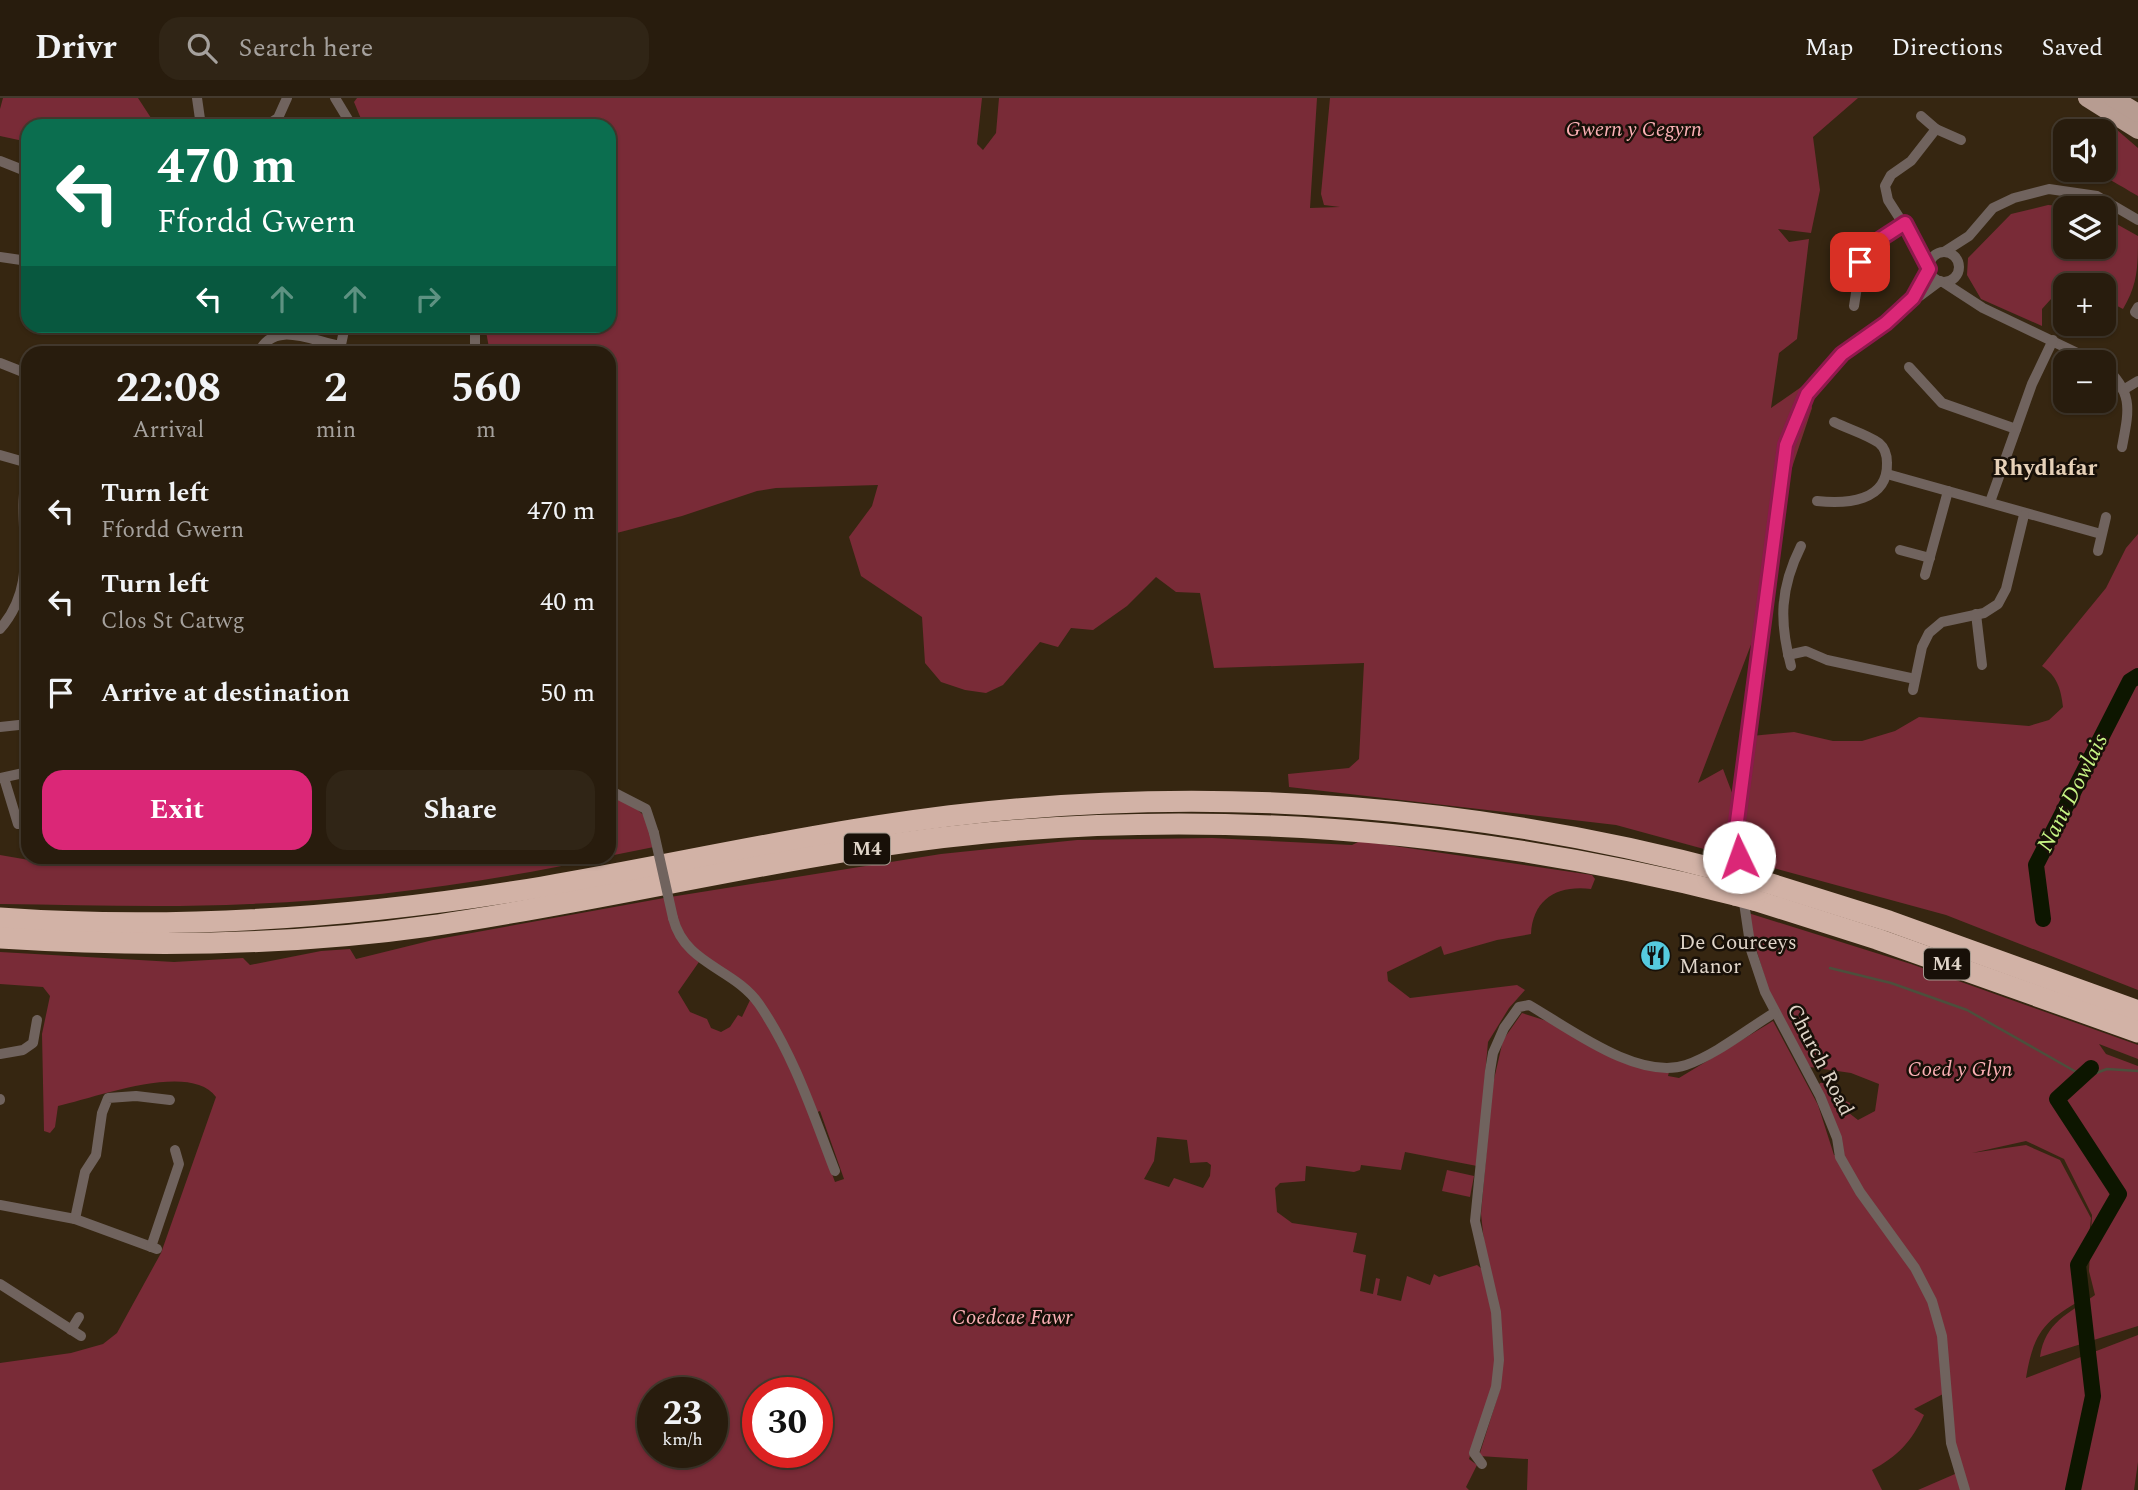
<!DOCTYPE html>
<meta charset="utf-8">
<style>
:root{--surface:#281c0d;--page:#302516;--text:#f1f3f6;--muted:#a5a19d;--line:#443a2e;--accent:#db2777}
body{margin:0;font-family:Spectral,serif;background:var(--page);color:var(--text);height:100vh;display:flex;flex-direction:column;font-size:26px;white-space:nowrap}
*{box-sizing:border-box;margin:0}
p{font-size:23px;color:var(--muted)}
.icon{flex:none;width:38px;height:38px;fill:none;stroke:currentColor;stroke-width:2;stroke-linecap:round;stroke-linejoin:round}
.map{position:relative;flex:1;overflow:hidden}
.sheet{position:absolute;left:21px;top:248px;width:595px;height:518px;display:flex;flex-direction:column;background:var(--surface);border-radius:21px;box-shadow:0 2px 5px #0004,0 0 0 2px var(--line)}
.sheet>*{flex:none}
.top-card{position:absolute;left:21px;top:21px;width:595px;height:214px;border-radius:21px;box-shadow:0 2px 5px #0004,0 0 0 2px var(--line);background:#0b6e4f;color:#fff;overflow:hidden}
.buttons{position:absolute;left:2053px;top:21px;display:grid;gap:14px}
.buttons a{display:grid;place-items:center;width:63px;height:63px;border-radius:14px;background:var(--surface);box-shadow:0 2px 5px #0004,0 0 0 2px var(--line);font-size:35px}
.speed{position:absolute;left:637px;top:1279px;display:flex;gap:14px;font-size:35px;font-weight:700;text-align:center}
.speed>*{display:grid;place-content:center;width:91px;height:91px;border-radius:50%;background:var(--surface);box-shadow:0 2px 5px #0004,0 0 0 2px var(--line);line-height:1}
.speed small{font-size:18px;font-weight:400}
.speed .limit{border:10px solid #d22;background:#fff;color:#111}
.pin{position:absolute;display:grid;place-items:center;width:60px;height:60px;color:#fff;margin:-30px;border-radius:14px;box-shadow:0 4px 10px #0006}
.me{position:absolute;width:77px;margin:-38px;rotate:357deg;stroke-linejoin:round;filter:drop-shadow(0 0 5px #0008)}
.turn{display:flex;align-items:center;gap:24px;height:147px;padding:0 21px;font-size:32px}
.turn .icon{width:91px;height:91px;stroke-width:2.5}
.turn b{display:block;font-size:49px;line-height:60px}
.lanes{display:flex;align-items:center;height:66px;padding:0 21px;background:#0003;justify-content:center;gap:35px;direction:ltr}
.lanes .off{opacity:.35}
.eta{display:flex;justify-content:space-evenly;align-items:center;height:119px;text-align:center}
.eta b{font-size:42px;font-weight:700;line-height:49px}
.primary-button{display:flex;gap:14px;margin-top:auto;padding:14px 21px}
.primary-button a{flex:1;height:80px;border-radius:21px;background:var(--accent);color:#fff;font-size:28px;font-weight:700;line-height:80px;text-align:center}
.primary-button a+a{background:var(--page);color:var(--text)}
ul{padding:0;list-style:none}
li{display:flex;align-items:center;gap:21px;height:91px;padding:0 21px}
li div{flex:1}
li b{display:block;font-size:26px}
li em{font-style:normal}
header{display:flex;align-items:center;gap:42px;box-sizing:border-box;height:98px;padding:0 35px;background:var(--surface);border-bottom:2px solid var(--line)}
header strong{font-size:33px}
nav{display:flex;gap:38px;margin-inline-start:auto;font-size:24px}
.search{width:490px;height:63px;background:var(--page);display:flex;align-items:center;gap:18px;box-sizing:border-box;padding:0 24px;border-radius:21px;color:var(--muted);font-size:26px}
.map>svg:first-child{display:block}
.green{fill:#792b37;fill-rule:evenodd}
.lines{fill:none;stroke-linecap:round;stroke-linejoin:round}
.stream{stroke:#4c4f3c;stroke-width:2.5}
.river{stroke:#0d1600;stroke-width:16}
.minor{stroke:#70635e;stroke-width:10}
.primary{stroke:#b79c91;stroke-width:18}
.motorway{stroke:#d2b2a6;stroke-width:21}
.minor-bridge{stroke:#70635e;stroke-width:10}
.motorway-bridge{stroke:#d2b2a6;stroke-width:21}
.route-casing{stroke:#8e194d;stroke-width:18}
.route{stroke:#db2777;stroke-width:12}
.labels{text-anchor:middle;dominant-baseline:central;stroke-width:5;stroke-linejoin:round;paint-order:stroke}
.shield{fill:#181008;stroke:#a49a8f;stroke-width:2}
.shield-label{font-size:19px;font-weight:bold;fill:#e0d5c9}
.park-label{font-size:21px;font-style:italic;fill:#fcb1b6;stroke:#181008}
.poi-label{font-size:21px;fill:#e0d5c9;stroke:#181008;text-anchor:start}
.street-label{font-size:21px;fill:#e0d5c9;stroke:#181008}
.neighbourhood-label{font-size:23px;font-weight:bold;fill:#e7d1b8;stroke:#181008}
.water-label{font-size:23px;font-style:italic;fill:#c7f585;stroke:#181008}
</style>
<header>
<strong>Drivr</strong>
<div class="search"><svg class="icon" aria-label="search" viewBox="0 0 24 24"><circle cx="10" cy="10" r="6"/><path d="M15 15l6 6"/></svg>Search here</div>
<nav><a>Map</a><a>Directions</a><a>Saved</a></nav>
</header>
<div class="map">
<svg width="2138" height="1392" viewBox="0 0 2138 1392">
<rect width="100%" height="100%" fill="#362611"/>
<g class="green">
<polygon points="3,0 138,0 153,23 154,28 28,28 28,44 0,38 0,11"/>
<path d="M357 0H982L977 46 983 52 996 35 999 0H1317L1310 110 1340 109 1324 107 1321 96 1330 0H1858L1813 39 1820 92 1811 135 1778 131 1789 144 1809 141 1797 241 1779 255 1771 310 1807 285 1812 310 1772 429 1752 544 1698 685 1723 671 1734 700 1744 695 1751 638 1794 634 1833 643H1862L1895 633 1919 619 2029 628 2049 622 2063 609C2061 591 2057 578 2042 568L2106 490 2126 450 2138 436V892L1946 817 1616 727 1289 689 1288 676 1349 670 1359 661 1364 565 1214 570 1200 495 1176 494 1156 479 1127 508 1093 532 1071 530 1058 549 1040 544 1003 587 986 595 965 592 941 584 925 565 922 519 861 478 849 439 872 408 878 387 776 390 757 393 682 418 609 437V256L490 255 485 228H609V28H364L354 4Z"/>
<path d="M2102 19 2138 50V98C2115 85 2100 73 2073 72H2104V33H2087Z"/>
<path d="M2048 107 2088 110H2065V149H2104V119L2138 138C2138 168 2138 186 2123 211L2104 201V187H2065V200L2051 201 2042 211V228L1981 201 1967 177 1968 160 2011 116Z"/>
<polygon points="609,679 614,680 616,692 651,724 654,749 609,758"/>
<path d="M1212 740 1352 747 1360 743 1592 777 1595 781 1591 791C1557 787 1533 801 1531 836L1497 842 1444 857 1441 848 1387 874 1388 883 1410 900 1517 887 1525 892 1509 910 1488 944 1477 1068 1405 1054 1401 1072 1361 1067 1360 1072 1354 1074 1306 1068 1305 1083 1280 1085 1275 1090 1277 1114 1292 1125 1357 1135 1353 1154 1366 1157 1360 1193 1373 1196 1376 1180 1380 1181 1377 1197 1401 1203 1407 1178 1430 1187 1434 1176 1439 1179 1477 1167 1482 1171 1494 1226V1283L1469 1361 1477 1367 1466 1389 1469 1392H0V1265L71 1255 103 1246 117 1235 161 1155 216 999C190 963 95 1000 58 1008L55 1029 50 1035 44 1033 42 936 50 898 43 889 0 886V854L174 864 243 860 250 867 321 853 350 851 356 861 433 842 664 800 941 756 1077 742ZM701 861 752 898 742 919 738 917 730 929 721 934 711 930 707 921 690 914 678 894ZM820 1013 844 1081 835 1084 810 1017ZM1157 1039 1187 1042 1190 1065 1207 1064 1211 1067 1210 1078 1203 1090 1174 1080 1169 1089 1144 1081 1154 1063ZM653 1295H712V1354H653ZM758 1295H817V1354H758Z"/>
<path d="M0 757 29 762 602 760C486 784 369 801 250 806 167 810 83 807 0 806Z"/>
<path d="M1745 814 1911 866 2138 947V961L2099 946 2106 956 2138 968V1228L2040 1259C2045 1224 2068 1216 2095 1197L2089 1173 2092 1117 2064 1061 2026 1043 1972 1055 2026 1047 2060 1062 2091 1120 2085 1174 2088 1198C2046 1222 2034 1231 2026 1280L2138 1237V1364L2134 1392H1918L1955 1376 1945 1295 1914 1311 1924 1317C1912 1343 1897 1359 1872 1372L1882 1392H1527L1528 1361 1479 1358 1500 1291 1481 1116 1492 990 1503 942 1522 915 1553 925 1623 959 1670 970 1668 978 1679 980 1773 923 1818 1007 1834 1057 1840 1058 1816 991 1820 985 1828 984 1827 994 1850 1005 1849 1015 1858 1022 1875 1013 1879 986 1851 975 1810 969 1777 920Z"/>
<polygon points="1447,1072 1474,1078 1470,1099 1442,1093"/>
</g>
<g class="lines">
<polyline class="stream" points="1830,870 1891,885 1967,912 2085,979 2107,971 2138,973"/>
<g class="river">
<polyline points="2043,821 2036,767 2130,583 2138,578"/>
<polyline points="2073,1392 2093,1298 2078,1167 2119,1096 2057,1001 2091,970"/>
</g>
<g class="minor">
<polyline points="197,0 201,28"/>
<polyline points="335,0 352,28"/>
<polyline points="1921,18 1936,31 1961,42"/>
<polyline points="266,28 278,20 287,0"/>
<polyline points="0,63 28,74"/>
<polyline points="1944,154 1969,138 1993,110 2014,100 2049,91 2097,98 2138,122"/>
<circle cx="1944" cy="169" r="15"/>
<polyline points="0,159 28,163"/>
<polyline points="1929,166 1888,102 1885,88 1891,77 1911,63 1936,31"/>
<polyline points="1943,184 1983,210 2096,264"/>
<polyline points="1854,208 1862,157 1905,125"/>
<polyline points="2138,209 2135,214 2138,216"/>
<polyline points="368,228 421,228"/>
<path d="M258 256C273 221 312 243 340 248"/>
<polyline points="339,256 345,228"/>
<polyline points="475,256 475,228"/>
<polyline points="0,265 28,276"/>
<path d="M2104 268C2134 295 2129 312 2122 349"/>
<polyline points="1909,269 1942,305 2016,331"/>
<polyline points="2123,292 2138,283"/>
<polyline points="0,357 28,365"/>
<polyline points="1887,376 2101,436"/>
<path d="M1817 403C1846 406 1888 404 1887 365 1887 358 1885 350 1879 345 1866 336 1848 331 1834 324"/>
<polyline points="1990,404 2032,286 2053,242"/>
<polyline points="1900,452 1930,460"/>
<polyline points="2098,453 2106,419"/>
<polyline points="1925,477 1948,393"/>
<polyline points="1976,516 1982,567"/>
<path d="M0 531C44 480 13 428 28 370"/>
<polyline points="1788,557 1806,553 1827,562 1915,581"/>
<path d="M1791 568C1779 523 1780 490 1801 448"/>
<polyline points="1913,592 1922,549 1929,535 1942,524 1984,515 1998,506 2006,491 2024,417"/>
<polyline points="0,629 28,626"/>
<polyline points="0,680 28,674"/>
<polyline points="4,680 18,726"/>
<polyline points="609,692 646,711 654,735"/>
<polyline points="1741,778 1736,731 1786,347 1807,296 1842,256 1940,183"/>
<polyline points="1743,798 1751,852 1765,894 1820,998 1837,1040 1840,1059 1860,1094 1915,1170 1932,1203 1942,1238 1951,1345 1965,1392"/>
<path d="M673 820C685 867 734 870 759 906 794 957 813 1016 835 1073"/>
<polyline points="0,956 23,952 33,945 37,922"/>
<polyline points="0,1001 0,1002"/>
<polyline points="0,1107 75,1121 157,1151"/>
<polyline points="75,1121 85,1074 96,1057 102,1015 108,1000 136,998 170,1002"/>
<polyline points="151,1149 179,1066 175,1052"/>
<polyline points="0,1186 81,1238"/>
<polyline points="71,1232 79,1219"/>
<path d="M1482 1366 1474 1355 1496 1289 1499 1262 1496 1214 1475 1123 1490 973 1493 955 1504 930 1519 909 1529 907C1569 930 1638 983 1686 967 1717 956 1746 932 1774 915"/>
</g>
<g class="primary">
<polyline points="2087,0 2138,32"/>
<polyline points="2113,0 2138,15"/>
</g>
<g class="motorway">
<polyline points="1755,781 1889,823 2138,913"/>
<polyline points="1754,802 1877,841 2138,934"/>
<path d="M0 820C181 833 363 819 542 789 683 765 823 732 966 716 1222 687 1481 708 1731 775"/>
<path d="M0 840C142 849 289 848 430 828 616 801 799 753 985 735 1239 711 1488 735 1735 797"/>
</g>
<polyline class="minor-bridge" points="654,735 673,820"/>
<g class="motorway-bridge">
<polyline points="1731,775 1755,781"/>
<polyline points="1735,797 1754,802"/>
</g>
</g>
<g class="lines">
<defs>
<polyline id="route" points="1739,759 1736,731 1786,347 1807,296 1842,256 1886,225 1913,200 1929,171 1905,125 1865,151 1860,164"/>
</defs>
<use href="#route" class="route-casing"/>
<use href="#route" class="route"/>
</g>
<defs>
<symbol id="restaurant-disc" viewBox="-11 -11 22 22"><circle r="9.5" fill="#55cadf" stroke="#181008"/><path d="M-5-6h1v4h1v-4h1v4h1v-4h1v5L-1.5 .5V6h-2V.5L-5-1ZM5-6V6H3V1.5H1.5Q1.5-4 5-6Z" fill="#111"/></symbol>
</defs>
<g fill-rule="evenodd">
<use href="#restaurant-disc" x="1638" y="840" width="35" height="35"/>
</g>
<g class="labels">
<g class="shield">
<rect x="844" y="735.5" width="46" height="31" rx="5"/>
<rect x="1924" y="850.5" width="46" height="31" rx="5"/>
</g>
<g class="shield-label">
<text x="867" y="751">M4</text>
<text x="1947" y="866">M4</text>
</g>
<g class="park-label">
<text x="1634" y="32">Gwern y Cegyrn</text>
<text x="1960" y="972">Coed y Glyn</text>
<text x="1012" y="1220">Coedcae Fawr</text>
</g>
<g class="poi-label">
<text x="1679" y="845">De Courceys<tspan x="1679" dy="24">Manor</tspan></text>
</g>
<g class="street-label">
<text transform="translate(1820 962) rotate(63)">Church Road</text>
</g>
<g class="neighbourhood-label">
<text x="2045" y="370">Rhydlafar</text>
</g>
<g class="water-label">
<text transform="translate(2073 695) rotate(-63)">Nant Dowlais</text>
</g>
</g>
</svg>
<div class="buttons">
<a><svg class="icon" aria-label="sound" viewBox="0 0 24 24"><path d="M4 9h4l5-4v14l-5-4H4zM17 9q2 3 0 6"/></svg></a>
<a><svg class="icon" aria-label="layers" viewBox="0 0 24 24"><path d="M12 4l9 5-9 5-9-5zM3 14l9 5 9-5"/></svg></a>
<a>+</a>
<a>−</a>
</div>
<div class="speed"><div>23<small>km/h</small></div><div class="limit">30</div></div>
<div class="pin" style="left:1860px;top:164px;background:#d93025"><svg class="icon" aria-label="arrive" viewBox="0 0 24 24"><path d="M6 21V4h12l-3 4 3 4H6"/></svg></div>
<svg class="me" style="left:1739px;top:759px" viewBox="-20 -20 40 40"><circle r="19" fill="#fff"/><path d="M0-13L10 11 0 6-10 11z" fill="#db2777"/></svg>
<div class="top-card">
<div class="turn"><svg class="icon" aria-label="left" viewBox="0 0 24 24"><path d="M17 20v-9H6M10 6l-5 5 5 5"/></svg><div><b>470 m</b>Ffordd Gwern</div></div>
<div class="lanes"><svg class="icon" aria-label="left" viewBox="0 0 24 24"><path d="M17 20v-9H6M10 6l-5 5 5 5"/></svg><svg class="icon off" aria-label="ahead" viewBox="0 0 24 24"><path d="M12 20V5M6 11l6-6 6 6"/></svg><svg class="icon off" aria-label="ahead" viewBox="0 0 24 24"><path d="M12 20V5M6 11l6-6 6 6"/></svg><svg class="icon off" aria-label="right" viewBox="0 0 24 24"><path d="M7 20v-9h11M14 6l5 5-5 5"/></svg></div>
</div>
<section class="sheet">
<div class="eta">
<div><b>22:08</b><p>Arrival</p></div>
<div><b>2</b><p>min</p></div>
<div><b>560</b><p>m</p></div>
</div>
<ul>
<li><svg class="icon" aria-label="left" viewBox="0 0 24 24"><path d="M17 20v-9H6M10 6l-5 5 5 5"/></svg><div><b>Turn left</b><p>Ffordd Gwern</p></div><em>470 m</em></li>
<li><svg class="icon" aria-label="left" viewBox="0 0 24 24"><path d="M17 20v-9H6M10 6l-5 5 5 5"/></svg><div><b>Turn left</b><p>Clos St Catwg</p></div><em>40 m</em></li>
<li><svg class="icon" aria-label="arrive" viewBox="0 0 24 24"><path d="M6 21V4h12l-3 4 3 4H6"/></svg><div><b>Arrive at destination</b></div><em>50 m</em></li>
</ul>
<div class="primary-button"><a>Exit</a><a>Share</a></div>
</section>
</div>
